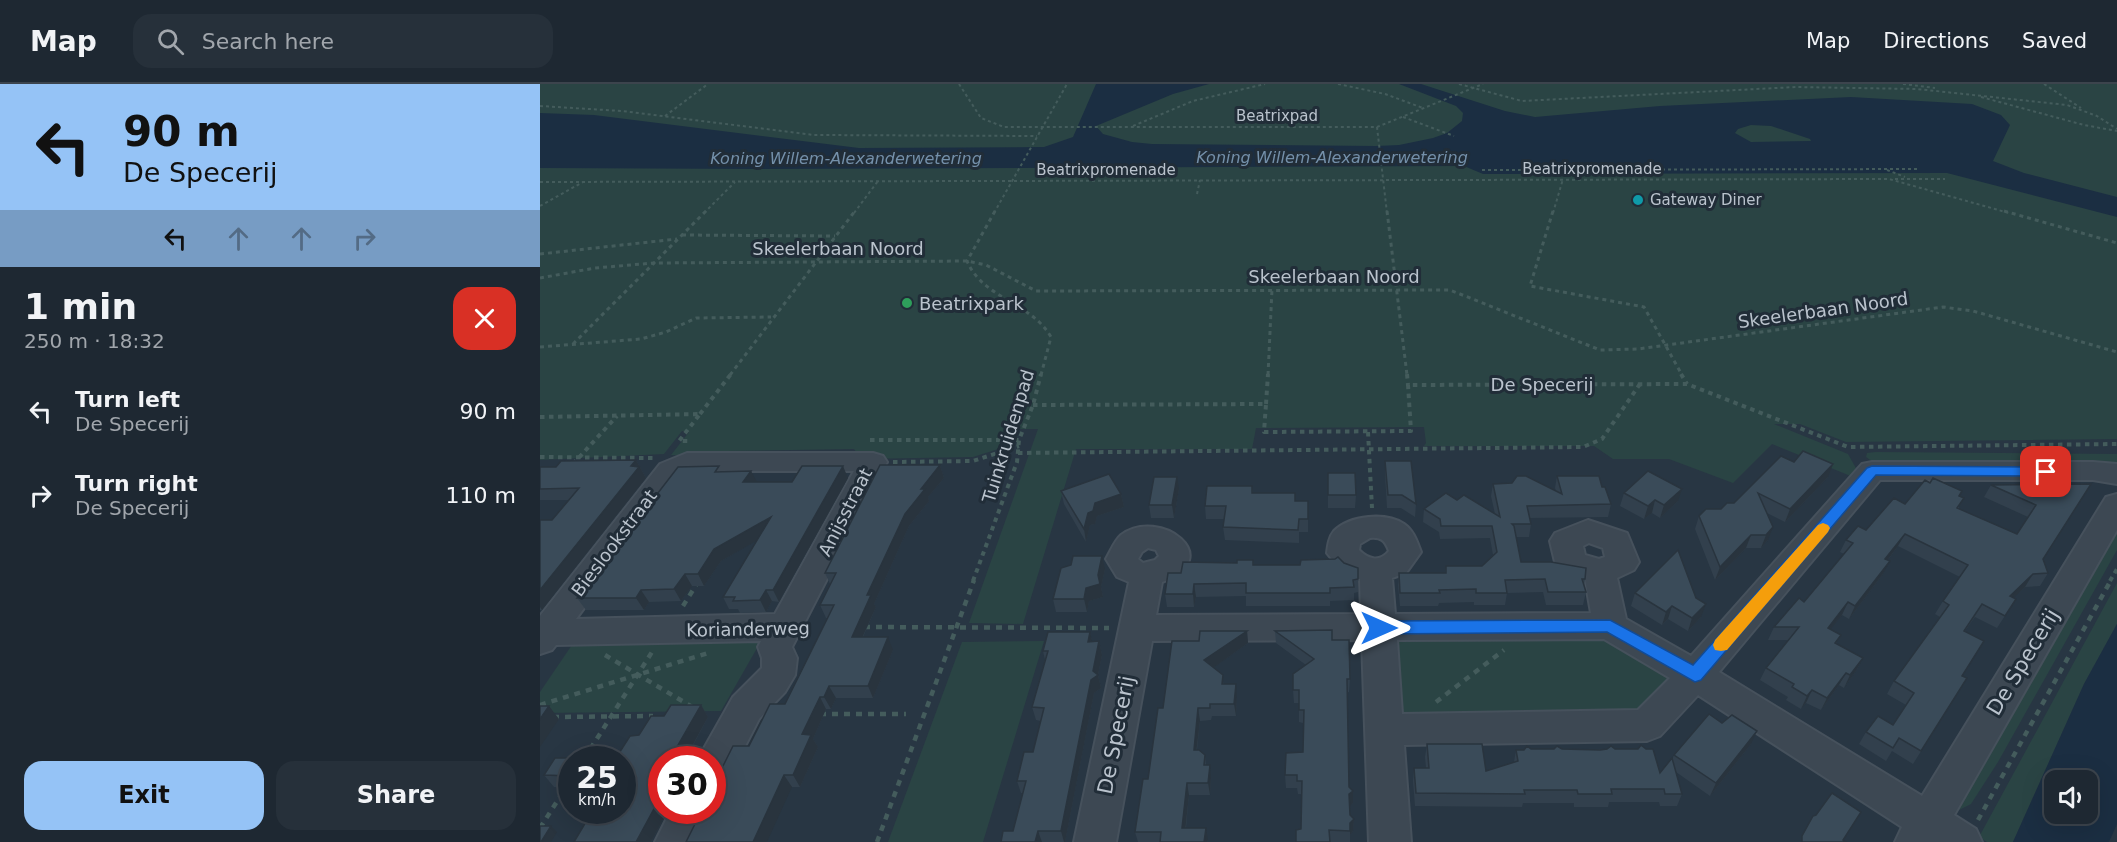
<!DOCTYPE html>
<meta charset="utf-8">
<style>
:root{--surface:#1e2832;--page:#26303a;--text:#f1f3f6;--muted:#a1a6ac;--line:#3c444d;--accent:#95c3f6}
body{margin:0;font-family:"DejaVu Sans",sans-serif;background:var(--page);color:var(--text);height:100vh;display:flex;flex-direction:column;font-size:22px;white-space:nowrap}
*{box-sizing:border-box;margin:0}
p{font-size:20px;color:var(--muted)}
.icon{flex:none;width:33px;height:33px;fill:none;stroke:currentColor;stroke-width:2;stroke-linecap:round;stroke-linejoin:round}
.map{position:relative;flex:1;overflow:hidden}
.side{display:flex;flex-direction:column;background:var(--surface);width:540px}
.side>*{flex:none}
.hud{background:#95c3f6;color:#111;overflow:hidden}
.controls{position:absolute;left:1504px;top:686px;display:grid;gap:12px}
.controls a{display:grid;place-items:center;width:54px;height:54px;border-radius:12px;background:var(--surface);box-shadow:0 6px 24px #0002,0 0 0 2px var(--line);font-size:30px}
.speed{position:absolute;left:18px;top:662px;display:flex;gap:12px;font-size:30px;font-weight:700;text-align:center}
.speed>*{display:grid;place-content:center;width:78px;height:78px;border-radius:50%;background:var(--surface);box-shadow:0 6px 24px #0002,0 0 0 2px var(--line);line-height:1}
.speed small{font-size:15px;font-weight:400}
.speed .limit{border:9px solid #d22;background:#fff;color:#111}
.pin{position:absolute;display:grid;place-items:center;width:51px;height:51px;color:#fff;margin:-26px;border-radius:12px;box-shadow:0 3px 9px #0006}
.me{position:absolute;width:66px;margin:-33px;rotate:90deg;stroke-linejoin:round;filter:drop-shadow(0 0 4px #0008)}
.turn{display:flex;align-items:center;gap:21px;height:126px;padding:0 24px;font-size:27px}
.turn .icon{width:78px;height:78px;stroke-width:2.5}
.turn b{display:block;font-size:42px;line-height:51px}
.lanes{display:flex;align-items:center;height:57px;padding:0 24px;background:#0003;justify-content:center;gap:30px;direction:ltr}
.lanes .off{opacity:.35}
.round{display:grid;place-items:center;flex:none;width:63px;height:63px;border-radius:18px;background:var(--page)}
.overview{display:flex;align-items:center;justify-content:space-between;height:102px;padding:0 24px}
h1{font-size:36px;font-weight:800;line-height:45px}
.action{display:flex;gap:12px;margin-top:auto;padding:12px 24px}
.action a{flex:1;height:69px;border-radius:18px;background:var(--accent);color:#111;font-size:24px;font-weight:800;line-height:69px;text-align:center}
.action a+a{background:var(--page);color:var(--text)}
ul{padding:0;list-style:none}
li{display:flex;align-items:center;gap:18px;height:84px;padding:0 24px}
li div{flex:1}
li b{display:block;font-size:22px}
li em{font-style:normal}
header{display:flex;align-items:center;gap:36px;box-sizing:border-box;height:84px;padding:0 30px;background:var(--surface);border-bottom:2px solid var(--line)}
header strong{font-size:28px}
nav{display:flex;gap:33px;margin-inline-start:auto;font-size:21px}
.search{width:420px;height:54px;background:var(--page);display:flex;align-items:center;gap:15px;box-sizing:border-box;padding:0 21px;border-radius:18px;color:var(--muted);font-size:22px}
main{display:flex;flex:1;min-height:0}
.map>svg:first-child{display:block}
.green{fill:#2a4444}
.water{fill:#1b2e42;fill-rule:evenodd}
.lines{fill:none;stroke-linecap:round;stroke-linejoin:round}
.minor-casing{stroke:#46515c;stroke-width:4}
.path-far3{stroke:#445c5c;stroke-width:2;stroke-dasharray:3 3;stroke-linecap:butt}
.path-far2{stroke:#445c5c;stroke-width:3;stroke-dasharray:4 4;stroke-linecap:butt}
.path-far1{stroke:#445c5c;stroke-width:4;stroke-dasharray:4.5 4.5;stroke-linecap:butt}
.path{stroke:#445c5c;stroke-width:4.5;stroke-dasharray:6 6;stroke-linecap:butt}
.minor{fill:#3d4853;fill-rule:evenodd}
.wall{fill:#32404d}
.shaded-wall{fill:#29343e}
.building{fill:#3a4b59;stroke:#29343e;stroke-width:1.5}
.route{fill:#1a73e8;stroke:#114b97;stroke-width:1.5}
.slow{fill:#f59e0b}
.culture-dot{fill:#0f9aa8;stroke:#212d38;stroke-width:2}
.leisure-dot{fill:#2e9e5b;stroke:#212d38;stroke-width:2}
.labels{text-anchor:middle;dominant-baseline:central;stroke-width:6;stroke-linejoin:round;paint-order:stroke}
.far-street-label{font-size:15px;fill:#bac3cd;stroke:#212d38}
.far-poi-label{font-size:15px;fill:#bac3cd;stroke:#212d38;text-anchor:start}
.far-water-label{font-size:16px;font-style:italic;fill:#7490aa;stroke:#212d38}
.street-label{font-size:18px;fill:#bac3cd;stroke:#212d38}
.poi-label{font-size:18px;fill:#bac3cd;stroke:#212d38;text-anchor:start}
.near-street-label{font-size:21px;fill:#bac3cd;stroke:#212d38}
</style>
<header>
<strong>Map</strong>
<div class="search"><svg class="icon" aria-label="search" viewBox="0 0 24 24"><circle cx="10" cy="10" r="6"/><path d="M15 15l6 6"/></svg>Search here</div>
<nav><a>Map</a><a>Directions</a><a>Saved</a></nav>
</header>
<main>
<section class="side">
<div class="hud">
<div class="turn"><svg class="icon" aria-label="left" viewBox="0 0 24 24"><path d="M17 20v-9H6M10 6l-5 5 5 5"/></svg><div><b>90 m</b>De Specerij</div></div>
<div class="lanes"><svg class="icon" aria-label="left" viewBox="0 0 24 24"><path d="M17 20v-9H6M10 6l-5 5 5 5"/></svg><svg class="icon off" aria-label="ahead" viewBox="0 0 24 24"><path d="M12 20V5M6 11l6-6 6 6"/></svg><svg class="icon off" aria-label="ahead" viewBox="0 0 24 24"><path d="M12 20V5M6 11l6-6 6 6"/></svg><svg class="icon off" aria-label="right" viewBox="0 0 24 24"><path d="M7 20v-9h11M14 6l5 5-5 5"/></svg></div>
</div>
<div class="overview"><div><h1>1 min</h1><p>250 m · 18:32</p></div><a class="round" style="background:#d93025;color:#fff"><svg class="icon" aria-label="close" viewBox="0 0 24 24"><path d="M6 6l12 12M18 6L6 18"/></svg></a></div>
<ul>
<li><svg class="icon" aria-label="left" viewBox="0 0 24 24"><path d="M17 20v-9H6M10 6l-5 5 5 5"/></svg><div><b>Turn left</b><p>De Specerij</p></div><em>90 m</em></li>
<li><svg class="icon" aria-label="right" viewBox="0 0 24 24"><path d="M7 20v-9h11M14 6l5 5-5 5"/></svg><div><b>Turn right</b><p>De Specerij</p></div><em>110 m</em></li>
</ul>
<div class="action"><a>Exit</a><a>Share</a></div>
</section>
<div class="map">
<svg width="1577" height="758" viewBox="0 0 1577 758">
<rect width="100%" height="100%" fill="#283643"/>
<g class="green">
<polygon points="0,0 1577,0 1577,355 1306,358 1260,340 1234,340 1308,370 1317,386 1313,393 1232,360 1193,399 1129,375 1073,375 1054,362 884,362 886,359 884,343 716,344 712,365 536,365 483,540 429,539 498,345 474,345 468,362 433,373 321,375 314,365 186,367 167,373 131,371 149,348 142,347 124,370 0,376"/>
<polygon points="1336,368 1577,370 1577,382 1339,382 1326,373 1327,369"/>
<polygon points="1577,443 1577,466 1458,678 1431,720 1415,728"/>
<polygon points="1577,499 1577,540 1544,600 1473,758 1447,758 1439,753"/>
<polygon points="1064,550 1133,590 1131,597 1095,631 859,631 851,556"/>
<polygon points="224,552 181,627 0,629 0,608 36,555"/>
<polygon points="504,557 443,758 348,758 422,558"/>
</g>
<g class="water">
<path d="M556 0H669L633 10 556 42 563 50 592 58 612 60 836 62 859 61 893 54 907 49 922 37 923 29 916 22 859 0H881L965 27 995 33 1120 22 1311 13 1432 20 1461 31 1470 41 1453 77 1484 89 1577 113V133L1407 89 943 90 924 82 219 85 0 84V29L54 31 319 64 504 63 533 53ZM1211 41 1231 42 1270 55 1271 57 1211 58 1195 49 1198 45Z"/>
<path d="M1577 540V740L1569 758H1473L1544 600ZM1515 696H1548V729H1515Z"/>
</g>
<g class="lines">
<defs>
<g id="minor">
<path d="M147 369H333L343 372 347 378 252 563 257 574 255 591 245 608 219 635 186 699 172 704V675H158L193 613 222 584V574L218 563 221 557 16 561 12 566 0 570V532L120 380ZM152 387H314L235 530 36 535 140 394Z"/>
<path d="M1332 378H1553L1577 380V400L1553 396H1340L1179 588 1382 712 1566 413 1577 410V446L1414 731 1436 745 1442 758H1355L1362 743 1158 611 1120 652 1107 657 864 661 871 758H829L822 556 612 557 576 758H534L589 498 577 493 566 475C570 468 575 456 581 451 620 422 688 474 622 498L616 531 821 530 820 495 804 490 787 469C788 461 789 453 794 447 810 431 846 428 864 440 874 447 877 458 881 468L866 489 852 494 855 530 1051 529 1045 495 1020 486 1015 478 1010 457 1015 449 1048 436 1087 449 1099 478 1094 486 1077 494 1086 535 1151 572 1322 380ZM830 454C841 453 845 456 849 467 840 478 829 476 819 466L820 460ZM1049 459 1063 464 1065 473 1059 475 1045 471 1043 462ZM608 464 616 466 619 472 615 476 603 479 598 475 602 468ZM1064 555 1130 594 1098 626 862 630 857 556Z"/>
<polygon points="131,726 172,726 157,758 115,758"/>
</g>
</defs>
<use href="#minor" class="minor-casing"/>
<g class="path-far3">
<polyline points="419,0 441,34 464,43 837,43 847,129"/>
<polyline points="798,0 845,10 883,24"/>
<polyline points="919,0 982,17 1256,3 1377,5 1527,21 1557,32 1577,45"/>
<polyline points="1363,0 1395,4"/>
<polyline points="1504,0 1541,24"/>
<polyline points="1441,13 1544,41 1577,47"/>
<polyline points="0,22 82,27 274,51 497,52"/>
<polyline points="125,32 168,0"/>
<polyline points="863,33 914,52"/>
<polyline points="593,42 653,17 725,0"/>
<polyline points="837,43 943,0"/>
<polyline points="942,86 1379,85"/>
<polyline points="1347,86 1365,93"/>
<polyline points="1355,95 1405,95"/>
<polyline points="0,98 1349,95 1469,129"/>
<polyline points="657,110 660,96"/>
<polyline points="0,122 43,98"/>
<polyline points="164,129 195,98"/>
<polyline points="314,129 338,97"/>
<polyline points="454,129 527,0"/>
<polyline points="1013,129 1023,95"/>
</g>
<g class="path-far2">
<path d="M455 127 427 177C443 215 491 218 511 253L501 291"/>
<polyline points="847,127 867,291"/>
<polyline points="1013,127 990,202 1104,223 1142,291"/>
<polyline points="1464,127 1577,159"/>
<polyline points="142,151 295,152"/>
<polyline points="0,170 137,155"/>
<polyline points="0,194 55,184 114,179 427,177 446,181 496,207 910,206 1060,266 1098,265 1403,223 1433,227 1577,268"/>
<polyline points="33,260 166,127"/>
<polyline points="0,263 101,255 126,248 156,234 231,233"/>
<polyline points="190,291 315,127"/>
<polyline points="728,291 732,205"/>
</g>
<g class="path-far1">
<polyline points="867,290 868,301"/>
<polyline points="1141,290 1147,300"/>
<polyline points="726,320 728,290"/>
<polyline points="493,321 726,320 724,348 871,347 868,301 1147,300 1308,363 1577,360"/>
<polyline points="160,330 191,290"/>
<polyline points="0,333 160,330 139,357 148,357"/>
<polyline points="828,348 832,424"/>
<polyline points="330,356 479,356"/>
<polyline points="478,369 1043,363 1062,355 1100,300"/>
<polyline points="0,373 113,374"/>
<polyline points="353,378 433,377 479,362"/>
<polyline points="33,380 77,332"/>
<polyline points="433,497 477,378 479,356 493,321 501,290"/>
<polyline points="1570,497 1577,485"/>
</g>
<g class="path">
<polyline points="143,522 158,498"/>
<polyline points="324,543 569,544"/>
<polyline points="65,571 154,624"/>
<polyline points="896,618 964,566"/>
<polyline points="0,621 168,569"/>
<polyline points="280,630 366,630"/>
<polyline points="13,633 113,632"/>
<polyline points="44,675 112,568"/>
<polyline points="1438,736 1571,496"/>
<polyline points="0,744 32,694"/>
<polyline points="337,758 434,496"/>
</g>
<use href="#minor" class="minor"/>
</g>
<g class="wall">
<polygon points="1241,372 1288,393 1245,438 1227,429 1228,456 1221,464 1206,464 1175,496 1155,445 1159,432 1181,425 1194,419"/>
<polygon points="96,376 106,394 2,526 0,526 0,436 12,436 29,416 0,416 0,383 16,383"/>
<polygon points="845,377 876,420 875,433 861,424 847,424 845,390"/>
<polygon points="400,381 404,394 388,413 389,417 369,442 334,520 336,523 323,553 353,566 333,614 296,614 291,625 286,625 273,655 278,663 260,703 252,703 209,662 245,620 288,534 286,534 280,521 290,500 285,489"/>
<polygon points="181,387 216,398 252,398 308,394 239,518 232,517 226,528 200,529 198,525 189,525 183,513 217,456 181,477 164,502 152,502 141,517 109,518 104,526 46,526 37,514"/>
<polygon points="788,389 816,411 815,424 788,424"/>
<polygon points="1017,392 1062,403 1071,420 1068,433 990,434 991,440 989,453 976,453 981,478 1045,495 1044,502 1046,508 1043,521 1006,521 1003,508 967,509 965,521 934,521 934,518 899,519 898,522 860,522 858,501 859,489 905,489 906,482 942,482 953,471 950,454 900,455 899,448 883,438 884,425 917,416 955,430 951,412 953,400 1016,407 1015,404"/>
<polygon points="1551,400 1503,475 1508,489 1500,502 1485,503 1473,514 1476,515 1457,544 1435,533 1425,547 1422,592 1427,594 1373,680 1352,667 1346,677 1319,660 1326,648 1353,641 1366,621 1347,610 1354,597 1400,533 1395,530 1403,517 1420,493 1358,462 1348,476 1343,490 1309,535 1302,531 1290,545 1297,560 1323,574 1316,587 1304,604 1299,601 1281,626 1266,619 1261,625 1246,616 1248,613 1220,596 1226,584 1249,556 1228,556 1234,543 1264,518 1304,470 1300,468 1306,456 1326,446 1365,420 1422,407 1419,412 1419,425 1477,450 1488,433 1444,413 1451,401"/>
<polygon points="712,402 713,409 755,409 755,417 768,430 768,448 759,448 759,459 685,456 683,443 684,435 666,435 665,422"/>
<polygon points="639,405 634,434 611,434 609,421"/>
<polygon points="521,407 581,410 584,423 557,432 555,440 550,441 546,458 524,420"/>
<polygon points="1084,409 1138,417 1120,434 1112,429 1104,435 1080,422"/>
<polygon points="1138,466 1161,533 1148,547 1128,535 1122,541 1091,522 1095,509"/>
<polygon points="713,476 714,481 818,495 818,508 814,509 814,516 790,517 790,522 706,522 706,512 656,513 654,523 627,523 625,510 641,489"/>
<polygon points="565,485 561,503 563,513 549,517 547,528 516,528 513,515"/>
<polygon points="707,547 708,559 674,583 684,600 697,613 696,632 672,632 671,636 660,637 657,666 665,671 666,681 671,694 670,711 649,711 646,744 668,756 667,758 598,758 595,748 608,695 659,557"/>
<polygon points="735,547 792,556 810,595 809,608 807,608 809,703 813,719 809,722 810,731 814,735 813,747 810,751 810,758 756,758 761,745 762,710 758,710 757,704 746,704 745,691 763,668 763,639 759,638 759,619 754,619 753,606 766,581 736,559"/>
<polygon points="550,548 552,558 559,557 562,571 558,591 561,604 554,609 525,758 461,758 473,747 483,709 481,709 477,697 493,668 501,637 496,636 492,623 505,576 503,567"/>
<polygon points="131,621 161,621 168,633 151,665 152,665 159,675 122,675 122,726 128,726 111,758 34,758 53,726 82,726 82,675 32,675 32,703 14,703 4,691 15,674 76,674 90,652 99,651 111,632 124,632"/>
<polygon points="887,660 946,687 974,678 976,666 1075,665 1120,689 1132,676 1134,671 1211,660 1170,712 1136,688 1142,710 1137,722 1120,722 1119,718 1069,718 1068,723 1034,723 1034,719 983,719 982,723 875,722 873,697 874,684 886,684 885,673"/>
</g>
<g class="shaded-wall">
<polygon points="96,376 106,394 2,526 0,523 0,506"/>
<polygon points="1293,380 1288,393 1245,438 1250,425"/>
<polygon points="400,381 404,394 388,413 389,417 369,442 334,520 336,523 317,565 312,553 327,511 365,430 381,405"/>
<polygon points="303,382 308,394 239,518 233,506"/>
<polygon points="211,387 217,398 203,398"/>
<polygon points="637,393 639,405 634,434 632,421"/>
<polygon points="1142,405 1138,417 1120,434 1124,421"/>
<polygon points="581,410 584,423 557,432 555,440 550,441 546,458 544,445 548,429 555,419"/>
<polygon points="1115,416 1112,429 1104,435 1108,422"/>
<polygon points="231,433 237,445 181,477 164,502 158,490 174,465"/>
<polygon points="1233,443 1228,456 1221,464 1226,451"/>
<polygon points="1365,450 1358,462 1339,488 1345,475"/>
<polygon points="1211,451 1206,464 1175,496 1180,483"/>
<polygon points="562,472 565,485 561,503 563,513 549,517 547,528 544,515 546,504 558,491"/>
<polygon points="1350,477 1343,490 1309,535 1315,522"/>
<polygon points="145,490 152,502 141,517 134,505"/>
<polygon points="1493,490 1485,503 1462,525 1470,512"/>
<polygon points="654,500 656,513 654,523 653,510"/>
<polygon points="101,506 109,518 104,526 96,514"/>
<polygon points="226,506 232,517 226,528 220,516"/>
<polygon points="1308,518 1302,531 1282,556 1288,544"/>
<polygon points="1166,520 1161,533 1148,547 1152,534"/>
<polygon points="1132,522 1128,535 1122,541 1126,528"/>
<polygon points="707,547 708,559 666,589 664,576"/>
<polygon points="550,548 553,561 548,558"/>
<polygon points="348,553 353,566 333,614 328,602"/>
<polygon points="559,557 562,571 558,591 561,604 554,609 525,758 524,758 521,747"/>
<polygon points="1323,574 1316,587 1304,604 1310,591"/>
<polygon points="1306,589 1299,601 1281,626 1287,614"/>
<polygon points="696,600 697,613 696,632 694,620"/>
<polygon points="289,602 296,614 291,625 284,613"/>
<polygon points="1272,606 1266,619 1261,625 1267,612"/>
<polygon points="280,613 286,625 273,655 278,663 260,703 253,691 262,650"/>
<polygon points="161,621 168,633 145,675 137,663"/>
<polygon points="9,622 19,635 0,663 0,635"/>
<polygon points="658,624 660,637 655,678 654,666"/>
<polygon points="1217,647 1211,660 1170,712 1176,699"/>
<polygon points="152,665 159,675 147,675"/>
<polygon points="670,681 671,694 670,711 668,699"/>
<polygon points="244,691 252,703 227,758 213,758"/>
<polygon points="647,699 649,711 644,757 642,744"/>
<polygon points="813,707 813,719 809,723 809,710"/>
<polygon points="122,710 122,726 128,726 111,758 96,758"/>
<polygon points="814,735 813,747 810,751 810,739"/>
<polygon points="11,742 17,748 11,758 1,758"/>
<polygon points="666,744 668,756 667,758 664,758"/>
<polygon points="498,747 502,758 495,758"/>
</g>
<g class="building">
<polygon points="1263,367 1293,380 1250,425 1218,409 1233,443 1226,451 1211,451 1180,483 1159,432 1166,425 1181,425 1187,419 1194,419 1241,372 1254,378"/>
<polygon points="96,376 91,382 99,383 0,506 0,436 12,436 39,404 0,405 0,383 16,383 21,377"/>
<polygon points="845,377 871,377 876,420 862,411 848,411"/>
<polygon points="340,381 400,381 381,405 385,405 365,430 327,511 331,511 312,553 348,553 328,602 289,602 284,613 280,613 262,650 271,651 253,691 244,691 213,758 146,758 162,726 172,726 172,704 193,662 209,662 230,620 245,620 294,521 280,521 296,489 285,489"/>
<polygon points="179,382 175,388 211,387 203,398 252,398 262,382 303,382 233,506 226,506 220,516 193,517 195,513 183,513 231,433 174,465 158,490 145,490 134,505 101,506 96,514 37,514 138,383"/>
<polygon points="1108,387 1142,405 1124,421 1115,416 1108,422 1084,409"/>
<polygon points="788,389 815,389 816,411 788,411"/>
<polygon points="569,390 581,410 555,419 553,427 548,429 544,445 521,407"/>
<polygon points="977,392 986,392 1022,410 1017,392 1059,392 1062,403 1065,403 1071,420 987,422 991,440 972,440 974,442 981,478 1011,478 1046,484 1045,495 1042,495 1046,508 1008,508 1005,495 965,496 967,509 936,509 936,505 899,506 900,509 860,509 859,489 906,489 906,482 942,482 957,468 952,442 901,442 900,435 884,425 906,409 917,416 924,411 960,433 953,400 972,399"/>
<polygon points="614,393 637,393 632,421 609,421"/>
<polygon points="1393,394 1422,407 1419,412 1424,414 1417,424 1477,450 1496,421 1451,401 1551,400 1503,475 1508,489 1493,490 1470,512 1476,515 1465,532 1442,520 1424,547 1444,557 1422,592 1427,594 1381,667 1359,654 1353,664 1326,648 1338,632 1353,641 1374,609 1354,597 1409,521 1403,517 1428,481 1365,450 1345,475 1350,477 1315,522 1308,518 1288,544 1301,551 1295,559 1323,574 1310,591 1306,589 1287,614 1272,606 1267,612 1252,603 1254,600 1226,584 1259,543 1234,543 1259,514 1264,518 1313,459 1306,456 1318,442 1326,446 1354,414 1365,420 1385,396 1390,399"/>
<polygon points="667,402 712,402 712,409 755,409 755,417 768,417 768,435 759,435 758,446 683,443 686,422 665,422"/>
<polygon points="1138,466 1156,514 1166,520 1152,534 1132,522 1126,528 1095,509"/>
<polygon points="533,472 562,472 558,491 560,500 546,504 544,515 513,515 521,484 531,481"/>
<polygon points="798,473 804,479 818,484 818,495 813,496 814,503 790,504 790,509 706,509 706,499 654,500 653,510 625,510 628,489 641,489 643,478 697,479 697,476 713,476 713,481 760,481 761,476 795,475"/>
<polygon points="792,546 792,556 809,556 810,595 807,595 809,703 813,707 809,710 810,731 814,735 810,739 810,747 789,746 790,758 756,758 756,746 761,745 762,697 757,697 757,691 745,691 746,669 763,668 764,626 759,626 759,606 753,606 753,590 774,575 735,547"/>
<polygon points="660,547 707,547 664,576 683,591 682,600 696,600 694,620 670,620 670,624 658,624 654,666 659,666 665,671 664,681 670,681 668,699 647,699 642,744 666,744 664,758 620,758 621,748 595,748 603,695 608,695 618,624 623,624 632,557 659,557"/>
<polygon points="508,548 550,548 548,558 559,557 553,587 558,591 551,596 521,747 498,747 495,758 461,758 463,747 473,747 486,697 477,697 484,668 493,668 504,624 492,623 508,567 503,567"/>
<polygon points="131,621 161,621 137,663 152,665 147,675 122,675 122,710 96,758 34,758 53,726 82,726 82,675 32,675 32,692 4,691 15,674 76,674 90,652 99,651 111,632 124,632"/>
<polygon points="0,622 9,622 0,635"/>
<polygon points="1169,630 1182,639 1192,631 1217,647 1176,699 1134,671"/>
<polygon points="887,660 942,660 946,687 978,677 976,666 984,666 987,662 991,665 1014,665 1017,662 1022,665 1060,666 1067,665 1071,662 1075,665 1098,665 1101,661 1106,665 1113,665 1120,689 1132,674 1142,710 1125,710 1124,705 1071,705 1072,710 1038,710 1037,706 984,706 985,710 876,709 874,684 889,684"/>
<polygon points="1292,709 1321,728 1303,756 1306,758 1262,758 1262,752 1273,732 1276,731"/>
<polygon points="0,742 11,742 1,758 0,758"/>
</g>
<polygon class="route" points="1332,382 1506,383 1513,388 1506,392 1336,391 1161,596 1155,598 1067,548 839,550 833,548 831,544 833,539 839,537 1070,536 1153,581 1327,384"/>
<polygon class="slow" points="1283,439 1288,441 1290,444 1288,448 1187,566 1181,567 1175,566 1173,561 1175,556 1278,441"/>
<circle class="culture-dot" cx="1098" cy="116" r="6"/>
<circle class="leisure-dot" cx="367" cy="219" r="6"/>
<g class="labels">
<g class="far-street-label">
<text x="737" y="32">Beatrixpad</text>
<text x="1052" y="85">Beatrixpromenade</text>
<text x="566" y="86">Beatrixpromenade</text>
</g>
<g class="far-poi-label">
<text x="1110" y="116">Gateway Diner</text>
</g>
<g class="far-water-label">
<text x="792" y="73">Koning Willem-Alexanderwetering</text>
<text x="306" y="74">Koning Willem-Alexanderwetering</text>
</g>
<g class="street-label">
<text x="298" y="164">Skeelerbaan Noord</text>
<text x="794" y="192">Skeelerbaan Noord</text>
<text transform="translate(1283 226) rotate(-8)">Skeelerbaan Noord</text>
<text x="1002" y="300">De Specerij</text>
<text transform="translate(468 352) rotate(-73)">Tuinkruidenpad</text>
<text transform="translate(305 428) rotate(-63)">Anijsstraat</text>
<text transform="translate(74 459) rotate(-53)">Bieslookstraat</text>
<text transform="translate(208 545) rotate(-1)">Korianderweg</text>
</g>
<g class="poi-label">
<text x="379" y="219">Beatrixpark</text>
</g>
<g class="near-street-label">
<text transform="translate(1483 578) rotate(-59)">De Specerij</text>
<text transform="translate(576 651) rotate(-79)">De Specerij</text>
</g>
</g>
</svg>
<div class="controls">
<a><svg class="icon" aria-label="sound" viewBox="0 0 24 24"><path d="M4 9h4l5-4v14l-5-4H4zM17 9q2 3 0 6"/></svg></a>
</div>
<div class="speed"><div>25<small>km/h</small></div><div class="limit">30</div></div>
<div class="pin" style="left:1506px;top:388px;background:#d93025"><svg class="icon" aria-label="arrive" viewBox="0 0 24 24"><path d="M6 21V4h12l-3 4 3 4H6"/></svg></div>
<svg class="me" style="left:839px;top:544px" viewBox="-20 -20 40 40"><path d="M0-17L14 15 0 8-14 15z" fill="#1a73e8" stroke="#fff" stroke-width="4"/></svg>
</div>
</main>
